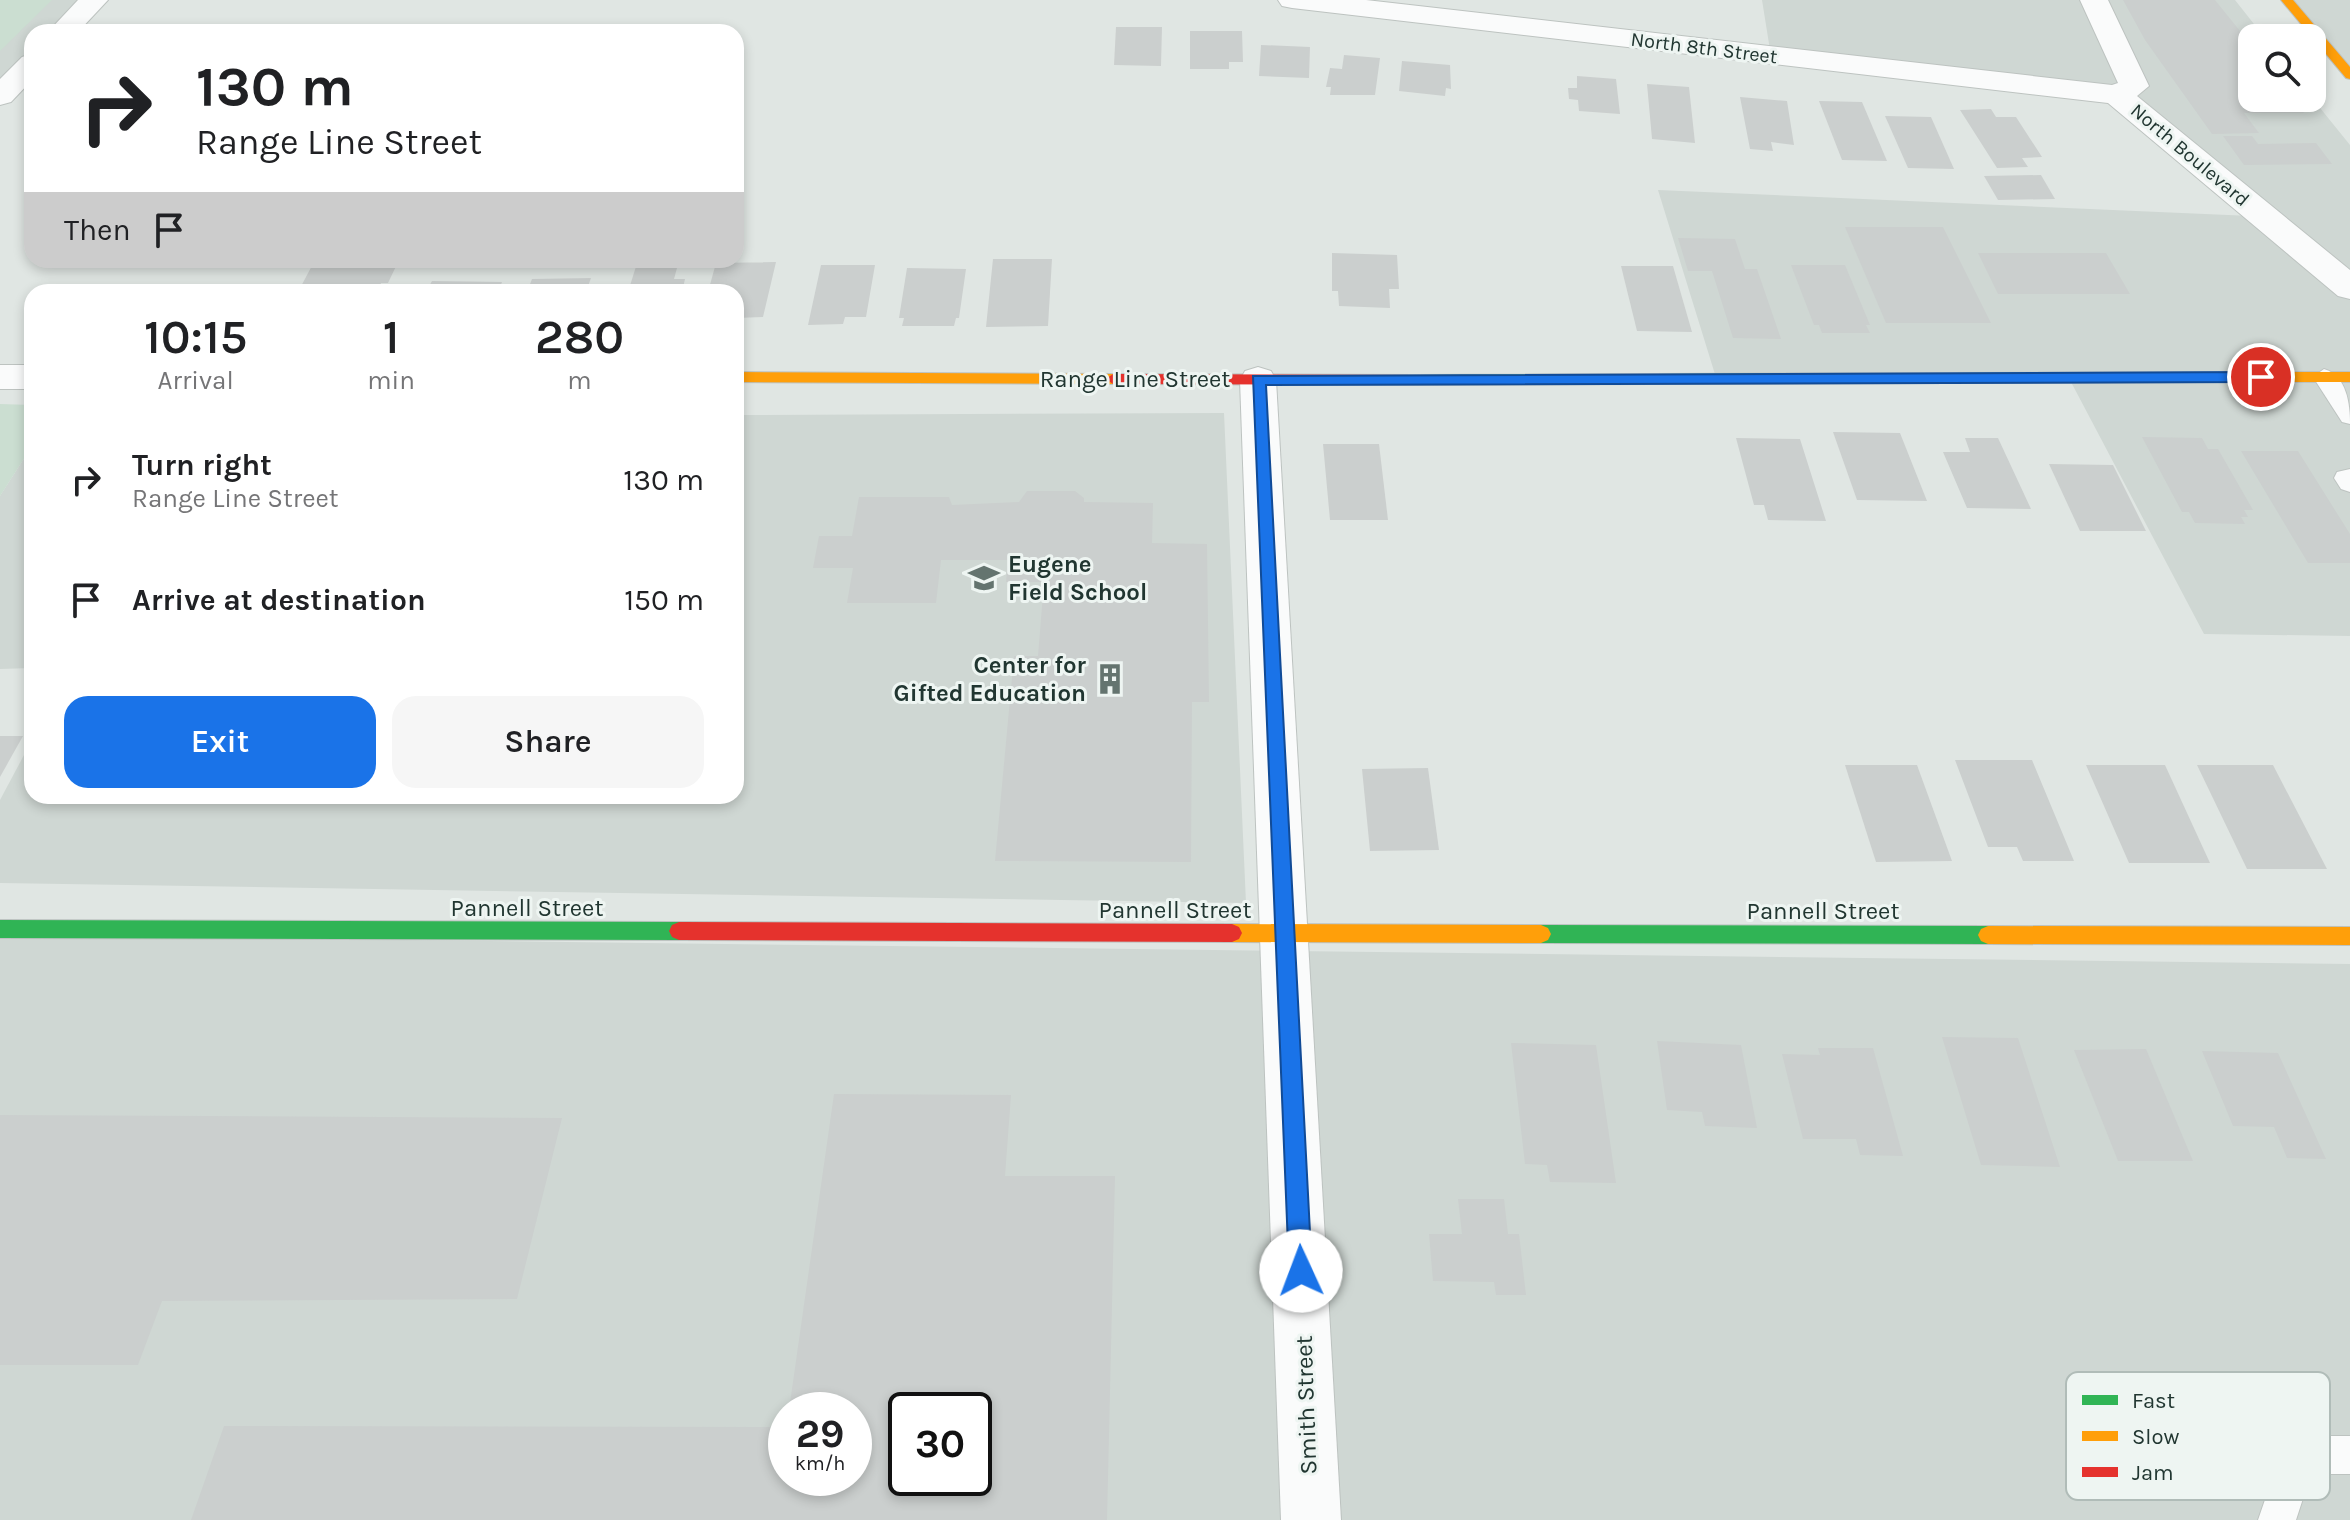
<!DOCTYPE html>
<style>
:root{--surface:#fff;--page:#f6f6f6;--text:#202124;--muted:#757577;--accent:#1a73e8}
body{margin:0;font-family:Karla,sans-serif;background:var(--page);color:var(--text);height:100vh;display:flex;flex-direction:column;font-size:30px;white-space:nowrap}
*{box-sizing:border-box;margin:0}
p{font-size:26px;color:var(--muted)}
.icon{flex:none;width:44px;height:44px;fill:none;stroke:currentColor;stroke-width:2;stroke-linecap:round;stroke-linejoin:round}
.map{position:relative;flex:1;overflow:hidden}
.side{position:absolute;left:24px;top:284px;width:720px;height:520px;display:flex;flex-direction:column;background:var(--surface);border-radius:24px;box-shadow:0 4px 12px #0003}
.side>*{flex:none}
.hud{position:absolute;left:24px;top:24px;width:720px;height:244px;border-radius:24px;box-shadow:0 4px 12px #0003;background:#fff;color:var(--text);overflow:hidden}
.controls{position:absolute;left:2238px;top:24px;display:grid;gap:16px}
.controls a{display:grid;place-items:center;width:88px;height:88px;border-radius:16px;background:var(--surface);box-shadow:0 4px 12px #0003;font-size:40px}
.speed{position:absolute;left:768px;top:1392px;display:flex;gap:16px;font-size:40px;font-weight:700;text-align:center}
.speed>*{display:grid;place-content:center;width:104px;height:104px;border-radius:50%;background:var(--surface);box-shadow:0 4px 12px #0003;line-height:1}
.speed small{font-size:20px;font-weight:400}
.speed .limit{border:4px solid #111;border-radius:12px;background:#fff;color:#111}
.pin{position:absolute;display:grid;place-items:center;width:68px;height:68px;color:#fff;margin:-34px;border:4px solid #fff;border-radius:50%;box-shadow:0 2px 8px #0007}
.me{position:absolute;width:88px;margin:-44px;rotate:358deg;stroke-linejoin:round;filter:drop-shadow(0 0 6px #0008)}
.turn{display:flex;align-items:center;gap:28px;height:168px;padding:0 40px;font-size:36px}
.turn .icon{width:104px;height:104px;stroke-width:2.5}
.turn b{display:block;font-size:56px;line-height:68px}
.then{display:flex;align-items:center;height:76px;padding:0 40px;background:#0003;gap:16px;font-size:30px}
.eta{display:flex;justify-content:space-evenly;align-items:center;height:136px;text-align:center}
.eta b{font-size:48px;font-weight:600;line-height:56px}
.button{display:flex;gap:16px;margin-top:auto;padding:16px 40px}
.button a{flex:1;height:92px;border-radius:24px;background:var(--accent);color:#fff;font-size:32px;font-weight:600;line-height:92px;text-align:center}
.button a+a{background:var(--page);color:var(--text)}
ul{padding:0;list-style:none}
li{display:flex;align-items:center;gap:24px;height:120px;padding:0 40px}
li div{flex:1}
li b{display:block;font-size:30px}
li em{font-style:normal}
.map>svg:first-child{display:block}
.built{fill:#cfd7d3;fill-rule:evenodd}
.green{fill:#cbded1}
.building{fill:#cbcfce;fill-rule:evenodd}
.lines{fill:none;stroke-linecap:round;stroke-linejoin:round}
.lane-casing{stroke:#bdc3c0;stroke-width:2}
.street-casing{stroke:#bdc3c0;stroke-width:2}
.fast-casing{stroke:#bdc3c1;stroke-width:2}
.slow-casing{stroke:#bdc3c1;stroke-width:2}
.jam-casing{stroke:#bdc3c1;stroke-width:2}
.lane{fill:#fafbfb;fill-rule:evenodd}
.street{fill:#fafbfb;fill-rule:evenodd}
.fast{fill:#30b455;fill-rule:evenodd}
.slow{fill:#ff9f0a;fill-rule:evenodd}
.jam{fill:#e5322d;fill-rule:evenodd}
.route{fill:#1a73e8;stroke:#114b97;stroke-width:2}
.labels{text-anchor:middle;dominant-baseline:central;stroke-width:6;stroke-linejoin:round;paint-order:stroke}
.far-street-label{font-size:20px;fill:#213631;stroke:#eef5f2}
.street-label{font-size:24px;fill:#213631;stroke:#eef5f2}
.poi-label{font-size:24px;font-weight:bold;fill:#213631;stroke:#eef5f2;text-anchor:start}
.key{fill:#eef5f2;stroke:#b0bcb8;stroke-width:2}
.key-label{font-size:22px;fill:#213631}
</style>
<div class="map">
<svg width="2350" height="1520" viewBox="0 0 2350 1520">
<rect width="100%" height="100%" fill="#e0e6e3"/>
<g class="built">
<polygon points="0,0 94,0 62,32 32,32 32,63 0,96"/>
<polygon points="1762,0 2235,0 2265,38 2252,38 2252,98 2312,98 2350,145 2350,636 2204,634 2071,382 1718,384 1658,190 2251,216 2116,96 1770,50"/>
<polygon points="2291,0 2350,0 2350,71"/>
<polygon points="1224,413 1246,903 0,883 0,800 32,740 32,796 736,796 736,415"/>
<polygon points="32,446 32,668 0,669 0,496"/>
<path d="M0 935 2350 964V1520H0ZM786 1410H854V1478H786ZM906 1410H974V1478H906Z"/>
</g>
<g class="green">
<polygon points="0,0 52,0 0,51"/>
<polygon points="0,404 32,405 32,446 0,496"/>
</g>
<g class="building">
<polygon points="2123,0 2215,0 2252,46 2252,98 2292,98 2304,113 2244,113 2259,133 2212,134 2145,40"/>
<polygon points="1116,27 1162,27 1161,66 1114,65"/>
<polygon points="1190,31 1242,31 1243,62 1229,62 1229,69 1190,69"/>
<polygon points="1261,45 1310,47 1309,78 1259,76"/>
<polygon points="1344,55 1380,58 1375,95 1330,95 1331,87 1326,87 1330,68 1342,69"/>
<polygon points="1402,61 1450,65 1451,89 1446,88 1445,96 1399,91"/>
<polygon points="1577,76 1616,79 1620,114 1579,111 1578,100 1569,99 1568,88 1577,88"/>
<polygon points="1647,84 1689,87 1695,143 1652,139"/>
<polygon points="1740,97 1787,101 1794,145 1771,142 1773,151 1750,149"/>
<polygon points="1819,101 1862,102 1887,161 1842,160"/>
<polygon points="1991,109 1996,117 2016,117 2042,157 2022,158 2028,167 1997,168 1960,110"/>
<polygon points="1885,116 1931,117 1954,169 1908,168"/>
<polygon points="2223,136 2252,136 2258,144 2316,143 2332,164 2244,165"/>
<polygon points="2041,175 2055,199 1998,200 1984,176"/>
<polygon points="1845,227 1943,227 1991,323 1886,323"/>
<polygon points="1678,238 1735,239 1745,269 1757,269 1781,339 1733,338 1712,271 1688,271"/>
<polygon points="1332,253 1397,255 1399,289 1389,289 1390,308 1339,306 1338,291 1332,291"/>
<polygon points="1978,253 2106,253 2130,294 1998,294"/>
<polygon points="993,259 1052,259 1048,326 986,327"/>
<polygon points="315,260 399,260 388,283 381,283 377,292 298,292"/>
<polygon points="638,260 668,260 666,268 677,268 674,279 685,279 682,292 628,292"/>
<polygon points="776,262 763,317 736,318 736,292 708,292 716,263"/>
<polygon points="821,265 875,265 866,317 845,317 843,324 808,325"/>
<polygon points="1791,265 1845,265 1870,325 1866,325 1870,333 1822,333 1819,325 1814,325"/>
<polygon points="1621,266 1673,266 1692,332 1637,331"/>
<polygon points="907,268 966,269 959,318 956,318 954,326 902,326 904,318 899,318"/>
<polygon points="591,278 586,292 527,292 532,279"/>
<polygon points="432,281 502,282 498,292 426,292"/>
<polygon points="1833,432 1900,433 1927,501 1857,500"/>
<polygon points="2142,437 2202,438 2208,449 2218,449 2253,510 2244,510 2248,517 2241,517 2245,524 2195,523 2189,512 2182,512"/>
<polygon points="1736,438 1800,439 1826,521 1768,520 1764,505 1754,505"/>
<polygon points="1965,438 1998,438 2031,509 1967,508 1943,452 1970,452"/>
<polygon points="1323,444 1379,444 1388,520 1330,520"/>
<polygon points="2241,451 2298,451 2350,534 2350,563 2308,563"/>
<polygon points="2049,464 2113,465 2146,531 2080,531"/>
<polygon points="1027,491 1075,491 1084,498 1084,502 1153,503 1152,543 1207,544 1209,702 1192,702 1191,862 995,861 1014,656 1038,656 1044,582 1006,582 1008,560 941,560 936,603 847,603 853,568 813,568 819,536 852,536 859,497 949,497 952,505 1019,502"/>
<polygon points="0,736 23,736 0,777"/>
<polygon points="1955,760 2032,760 2074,861 2023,861 2017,847 1988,847"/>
<polygon points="1845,765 1917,765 1952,861 1876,862"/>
<polygon points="2086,765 2165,765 2210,863 2129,863"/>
<polygon points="2197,765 2273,765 2327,869 2247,869"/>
<polygon points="1428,768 1439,850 1370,851 1362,769"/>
<polygon points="1942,1037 2018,1038 2060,1167 1981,1165"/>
<polygon points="1657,1041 1741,1045 1757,1128 1705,1126 1702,1112 1667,1110"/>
<polygon points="1511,1043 1596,1045 1616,1183 1550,1182 1547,1165 1525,1164"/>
<polygon points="1818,1048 1873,1048 1903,1156 1860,1155 1856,1139 1803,1139 1782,1054 1820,1055"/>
<polygon points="2146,1049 2193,1161 2118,1161 2074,1050"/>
<polygon points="2202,1051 2278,1053 2326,1159 2287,1158 2274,1127 2233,1126"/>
<path d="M834 1094 1011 1095 1005 1176H1115L1107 1520H191L224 1426 786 1427V1478H854V1410H789ZM906 1410H974V1478H906Z"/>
<polygon points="0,1115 562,1118 517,1299 162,1301 138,1365 0,1365"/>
<polygon points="1458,1199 1504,1199 1508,1234 1519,1234 1526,1295 1496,1295 1494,1282 1433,1281 1429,1234 1462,1234"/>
</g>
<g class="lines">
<defs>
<g id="lane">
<path d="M2324 369C2347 376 2350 404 2350 424L2342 422 2313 377Z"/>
<polygon points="2350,469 2350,492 2341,489 2334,478 2337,472"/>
<polygon points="2298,1436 2350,1436 2350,1474 2311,1474 2296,1520 2258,1520 2285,1442"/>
</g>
<g id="street">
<polygon points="78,0 108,0 78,32 48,32"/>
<polygon points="1278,0 1366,0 2112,85 2118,83 2080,0 2108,0 2149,86 2137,96 2350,270 2350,299 2338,296 2108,103 1292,8 1282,6"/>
<polygon points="32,54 32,80 11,102 0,105 0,79 22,57"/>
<rect x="0" y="365" width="32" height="24"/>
<polygon points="1258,367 1271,371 1276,380 1341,1520 1281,1520 1240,380 1245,371"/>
</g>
<g id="fast">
<polygon points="2202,372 2209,377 2202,382 1415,385 1408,380 1415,375"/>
<polygon points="0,920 679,922 686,925 689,931 686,937 679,940 0,938"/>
<polygon points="1541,925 1988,926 1995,929 1998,935 1995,941 1988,944 1541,943 1534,940 1531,934 1534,928"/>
</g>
<g id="slow">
<polygon points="2281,0 2293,0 2350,67 2350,79 2346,78"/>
<polygon points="736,372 1113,374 1120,379 1113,384 736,382"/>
<polygon points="2202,372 2350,372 2350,382 2202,382 2195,377"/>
<polygon points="1232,924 1541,925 1548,928 1551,934 1548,940 1541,943 1232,942 1225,939 1222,933 1225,927"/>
<polygon points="1988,926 2350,927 2350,945 1988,944 1981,941 1978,935 1981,929"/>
</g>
<g id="jam">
<polygon points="1113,374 1415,375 1422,380 1415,385 1113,384 1106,379"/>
<polygon points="679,922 1232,924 1239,927 1242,933 1239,939 1232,942 679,940 672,937 669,931 672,925"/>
</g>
</defs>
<use href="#lane" class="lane-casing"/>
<use href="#street" class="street-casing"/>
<use href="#fast" class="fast-casing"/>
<use href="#slow" class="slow-casing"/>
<use href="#jam" class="jam-casing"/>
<use href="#lane" class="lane"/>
<use href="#street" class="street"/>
<use href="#fast" class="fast"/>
<use href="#slow" class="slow"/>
<use href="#jam" class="jam"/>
</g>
<polygon class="route" points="2261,372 2268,377 2261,382 1266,385 1312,1271 1309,1279 1301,1282 1293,1279 1289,1271 1253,376"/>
<defs>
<symbol id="school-bare" viewBox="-9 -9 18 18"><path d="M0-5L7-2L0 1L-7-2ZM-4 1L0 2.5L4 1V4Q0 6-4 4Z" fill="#64746f" stroke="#eef5f2" stroke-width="2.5" paint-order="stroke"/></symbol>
<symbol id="building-bare" viewBox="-9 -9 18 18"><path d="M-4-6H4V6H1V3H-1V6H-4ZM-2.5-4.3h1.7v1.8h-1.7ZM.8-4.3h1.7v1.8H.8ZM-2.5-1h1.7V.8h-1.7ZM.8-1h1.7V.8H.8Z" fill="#64746f" stroke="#eef5f2" stroke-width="2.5" paint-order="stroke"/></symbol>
</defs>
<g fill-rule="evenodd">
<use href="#school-bare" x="962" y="556" width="44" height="44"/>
<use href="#building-bare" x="1088" y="657" width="44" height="44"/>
</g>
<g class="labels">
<g class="far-street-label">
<text transform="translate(1704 48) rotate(7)">North 8th Street</text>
<text transform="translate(2190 155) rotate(40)">North Boulevard</text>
</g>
<g class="street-label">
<text x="1135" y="379">Range Line Street</text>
<text x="527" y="908">Pannell Street</text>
<text x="1175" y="910">Pannell Street</text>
<text x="1823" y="911">Pannell Street</text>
<text transform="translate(1306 1405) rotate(-92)">Smith Street</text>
</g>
<g class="poi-label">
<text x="1008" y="564">Eugene<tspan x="1008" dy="28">Field School</tspan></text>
<text x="1086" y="665" text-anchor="end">Center for<tspan x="1086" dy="28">Gifted Education</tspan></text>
</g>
</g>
<rect x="2066" y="1372" width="264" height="128" rx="12" class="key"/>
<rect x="2082" y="1395" width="36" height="10" fill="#30b455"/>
<rect x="2082" y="1431" width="36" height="10" fill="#ff9f0a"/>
<rect x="2082" y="1467" width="36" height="10" fill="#e5322d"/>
<g class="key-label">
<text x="2132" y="1408">Fast</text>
<text x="2132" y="1444">Slow</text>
<text x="2132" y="1480">Jam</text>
</g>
</svg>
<div class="controls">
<a><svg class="icon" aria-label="search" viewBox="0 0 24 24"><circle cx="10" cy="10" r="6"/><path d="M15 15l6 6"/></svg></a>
</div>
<div class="speed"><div>29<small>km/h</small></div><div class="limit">30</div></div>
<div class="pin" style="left:2261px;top:377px;background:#d93025"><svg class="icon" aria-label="arrive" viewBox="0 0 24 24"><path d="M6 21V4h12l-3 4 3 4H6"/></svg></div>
<svg class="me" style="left:1301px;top:1271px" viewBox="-20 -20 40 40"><circle r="19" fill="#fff"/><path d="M0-13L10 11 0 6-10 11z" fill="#1a73e8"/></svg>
<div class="hud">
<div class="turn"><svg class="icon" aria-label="right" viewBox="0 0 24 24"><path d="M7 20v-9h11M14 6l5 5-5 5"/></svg><div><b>130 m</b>Range Line Street</div></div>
<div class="then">Then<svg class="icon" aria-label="arrive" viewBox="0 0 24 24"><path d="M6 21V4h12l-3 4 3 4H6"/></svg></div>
</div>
<section class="side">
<div class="eta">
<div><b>10:15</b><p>Arrival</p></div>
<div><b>1</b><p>min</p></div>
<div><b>280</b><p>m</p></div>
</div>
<ul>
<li><svg class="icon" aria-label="right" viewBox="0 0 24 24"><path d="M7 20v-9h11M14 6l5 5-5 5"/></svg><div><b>Turn right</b><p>Range Line Street</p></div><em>130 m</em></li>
<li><svg class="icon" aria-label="arrive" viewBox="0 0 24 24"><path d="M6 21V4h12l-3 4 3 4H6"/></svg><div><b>Arrive at destination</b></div><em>150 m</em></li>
</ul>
<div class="button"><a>Exit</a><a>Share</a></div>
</section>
</div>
